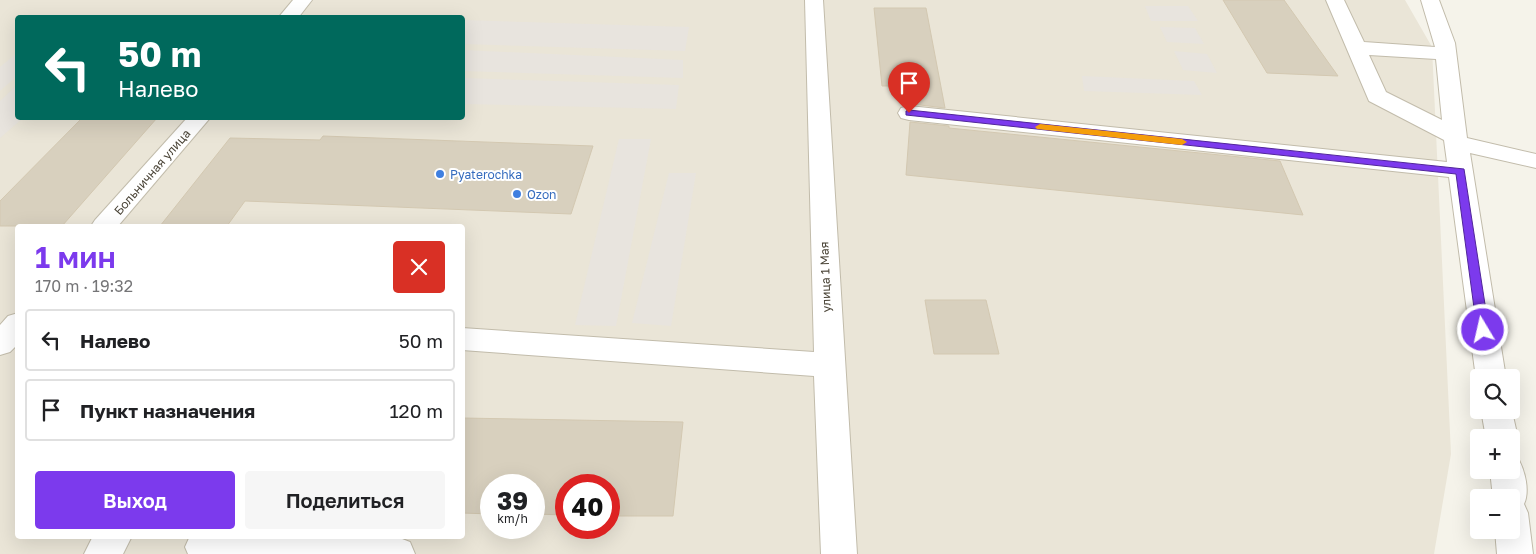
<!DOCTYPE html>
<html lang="ru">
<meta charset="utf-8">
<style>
:root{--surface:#fff;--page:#f6f6f6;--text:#202124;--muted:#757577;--line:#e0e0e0;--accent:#7c3aed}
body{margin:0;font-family:"Golos Text",sans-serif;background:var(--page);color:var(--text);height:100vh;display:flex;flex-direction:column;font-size:19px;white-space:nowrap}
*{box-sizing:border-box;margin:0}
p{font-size:16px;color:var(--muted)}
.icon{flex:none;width:28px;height:28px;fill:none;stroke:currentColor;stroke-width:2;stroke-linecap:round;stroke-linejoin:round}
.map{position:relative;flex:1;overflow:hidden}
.drawer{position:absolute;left:15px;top:224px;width:450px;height:315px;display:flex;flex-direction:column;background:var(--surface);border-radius:5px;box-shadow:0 5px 20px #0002}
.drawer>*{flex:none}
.top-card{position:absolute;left:15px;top:15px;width:450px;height:105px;border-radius:5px;box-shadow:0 5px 20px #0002;background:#00695c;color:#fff;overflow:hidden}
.controls{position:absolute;left:1470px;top:369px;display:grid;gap:10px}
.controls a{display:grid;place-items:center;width:50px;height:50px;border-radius:5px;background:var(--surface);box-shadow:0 5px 20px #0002;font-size:25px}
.speed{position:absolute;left:480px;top:474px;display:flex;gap:10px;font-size:25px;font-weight:700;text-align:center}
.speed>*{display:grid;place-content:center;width:65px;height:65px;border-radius:50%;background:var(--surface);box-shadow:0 5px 20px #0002;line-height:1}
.speed small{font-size:12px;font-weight:400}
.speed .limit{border:8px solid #d22;background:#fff;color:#111}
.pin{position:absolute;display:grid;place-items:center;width:42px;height:42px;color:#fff;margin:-51px -21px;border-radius:50% 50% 50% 0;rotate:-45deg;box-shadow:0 0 5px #0007}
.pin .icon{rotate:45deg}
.me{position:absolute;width:55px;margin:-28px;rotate:351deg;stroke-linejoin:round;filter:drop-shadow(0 0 4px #0008)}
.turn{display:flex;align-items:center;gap:18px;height:105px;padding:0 20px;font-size:22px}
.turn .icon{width:65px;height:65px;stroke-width:2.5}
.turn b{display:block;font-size:35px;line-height:42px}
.round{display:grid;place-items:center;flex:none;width:52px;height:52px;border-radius:5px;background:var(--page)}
.summary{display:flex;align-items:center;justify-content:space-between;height:85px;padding:0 20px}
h1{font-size:30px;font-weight:600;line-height:38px;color:var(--accent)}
.primary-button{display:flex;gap:10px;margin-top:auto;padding:10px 20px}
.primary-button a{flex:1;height:58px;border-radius:5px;background:var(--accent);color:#fff;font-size:20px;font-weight:600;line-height:58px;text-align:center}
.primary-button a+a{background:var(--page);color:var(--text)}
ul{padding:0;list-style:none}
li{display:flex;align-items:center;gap:15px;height:62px;margin:0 10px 8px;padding:0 10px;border:2px solid var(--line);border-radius:5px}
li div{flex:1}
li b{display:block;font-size:19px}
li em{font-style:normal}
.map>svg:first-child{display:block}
.residential{fill:#eae5d7;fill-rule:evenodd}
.industrial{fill:#e8e4de}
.building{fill:#d8d0be;stroke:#d3c8b1}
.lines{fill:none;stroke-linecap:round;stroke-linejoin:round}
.minor-casing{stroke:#c2bcab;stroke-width:2}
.minor{fill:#fff;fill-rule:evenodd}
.route{fill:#7c3aed;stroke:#51269a}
.slow{fill:#f59e0b}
.shop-dot{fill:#3f7fe0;stroke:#fff;stroke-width:2}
.labels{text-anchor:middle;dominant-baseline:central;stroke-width:4;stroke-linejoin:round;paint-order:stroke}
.street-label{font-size:12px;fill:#4a4437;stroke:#fff}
.shop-label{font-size:12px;fill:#366cbe;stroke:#fff;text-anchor:start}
</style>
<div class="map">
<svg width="1536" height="554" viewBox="0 0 1536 554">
<rect width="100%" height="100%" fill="#f5f3ea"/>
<path class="residential" d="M0 0H1405L1432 47 1451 454 1434 554H0ZM18 18H462V118H18ZM18 226H462V536H18ZM491 485H534V528H491ZM566 485H609V528H566Z"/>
<g class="industrial">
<polygon points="1145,6 1188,6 1198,21 1151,21"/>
<polygon points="463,20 689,27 685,51 463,44"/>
<polygon points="1160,27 1195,28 1204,44 1167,42"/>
<polygon points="463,50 683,60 683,78 463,71"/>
<polygon points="1174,51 1207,54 1217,73 1183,70"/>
<polygon points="17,53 17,76 0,91 0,67"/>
<polygon points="1082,76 1194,81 1202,95 1084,91"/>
<polygon points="463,78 679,85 676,109 463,104"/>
<polygon points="17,85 18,118 23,118 0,138 0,101"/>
<polygon points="619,139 651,139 616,326 575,325"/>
<polygon points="669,173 696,173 671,326 632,323"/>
</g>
<g class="building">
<polygon points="1223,0 1284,0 1338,76 1267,73"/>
<polygon points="874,8 926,8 945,108 912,104 913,86 882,86"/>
<polygon points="82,118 157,118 62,226 0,226 0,201"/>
<polygon points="910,122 949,126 949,128 1280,161 1303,215 906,175"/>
<polygon points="323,136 593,146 571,214 245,201 227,226 160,226 230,138 320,140"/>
<polygon points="925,300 986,300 999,354 934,354"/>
<polygon points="462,418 683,422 673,516 609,516 609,485 566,485 566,515 534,514 534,485 491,485 491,514 462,513"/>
</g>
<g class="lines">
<defs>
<g id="minor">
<polygon points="293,0 312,0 298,18 278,18"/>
<polygon points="805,0 823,0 857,554 821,554 814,376 462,350 462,328 814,352"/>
<path d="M1326 0H1344L1364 42 1435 47 1421 0H1439L1455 43 1467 138 1536 154V168L1470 153 1506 378H1479V384L1476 378 1449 177 909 120 901 118 898 113 901 108 909 106 1447 162 1444 140 1369 101ZM1369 55 1436 59 1442 120 1386 92Z"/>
<polygon points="187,118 210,118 118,226 91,226 95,220"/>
<polygon points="18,313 18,344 10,352 0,355 0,325 8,316"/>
<polygon points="1511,407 1518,438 1511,449 1511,438 1486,438 1481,410 1511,410"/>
<path d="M1511 457 1519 460C1525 472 1530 491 1524 504L1528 513 1533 554H1497L1495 530H1511V498H1493L1490 470H1511Z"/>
<polygon points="93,536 132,536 123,554 84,554"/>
<polygon points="190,536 397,537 410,542 415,554 188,554 185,547"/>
</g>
</defs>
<use href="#minor" class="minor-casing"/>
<use href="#minor" class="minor"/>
</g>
<polygon class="route" points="909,110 1464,169 1489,330 1488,334 1479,334 1477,330 1456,174 906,115 906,111"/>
<polygon class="slow" points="1040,124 1182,139 1187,142 1182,145 1037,129 1035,127"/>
<g class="shop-dot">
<circle cx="440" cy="174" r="5"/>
<circle cx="517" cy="194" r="5"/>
</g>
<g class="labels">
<g class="street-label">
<text transform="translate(152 172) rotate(-49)">Больничная улица</text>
<text transform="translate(825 277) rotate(-92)">улица 1 Мая</text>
</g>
<g class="shop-label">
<text x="450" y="174">Pyaterochka</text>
<text x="527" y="194">Ozon</text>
</g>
</g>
</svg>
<div class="controls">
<a><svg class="icon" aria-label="search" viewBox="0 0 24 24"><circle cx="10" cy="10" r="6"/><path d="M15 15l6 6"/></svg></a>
<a>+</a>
<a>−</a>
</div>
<div class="speed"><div>39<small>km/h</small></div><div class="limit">40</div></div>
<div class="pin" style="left:909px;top:113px;background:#d93025"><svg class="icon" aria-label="arrive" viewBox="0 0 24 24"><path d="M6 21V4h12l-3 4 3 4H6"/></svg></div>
<svg class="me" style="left:1483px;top:330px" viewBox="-20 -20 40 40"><circle r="17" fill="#7c3aed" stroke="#fff" stroke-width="3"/><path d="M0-11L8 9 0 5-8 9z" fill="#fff"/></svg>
<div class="top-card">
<div class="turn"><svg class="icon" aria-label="left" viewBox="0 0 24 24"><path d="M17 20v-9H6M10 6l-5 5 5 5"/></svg><div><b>50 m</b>Налево</div></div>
</div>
<section class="drawer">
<div class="summary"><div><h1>1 мин</h1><p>170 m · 19:32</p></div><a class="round" style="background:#d93025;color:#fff"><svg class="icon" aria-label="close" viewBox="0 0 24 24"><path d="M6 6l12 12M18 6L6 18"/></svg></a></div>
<ul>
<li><svg class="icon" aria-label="left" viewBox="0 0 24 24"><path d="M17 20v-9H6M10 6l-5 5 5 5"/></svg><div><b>Налево</b></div><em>50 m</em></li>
<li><svg class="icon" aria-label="arrive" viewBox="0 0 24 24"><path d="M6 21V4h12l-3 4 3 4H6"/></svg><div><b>Пункт назначения</b></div><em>120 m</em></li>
</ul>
<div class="primary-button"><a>Выход</a><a>Поделиться</a></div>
</section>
</div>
